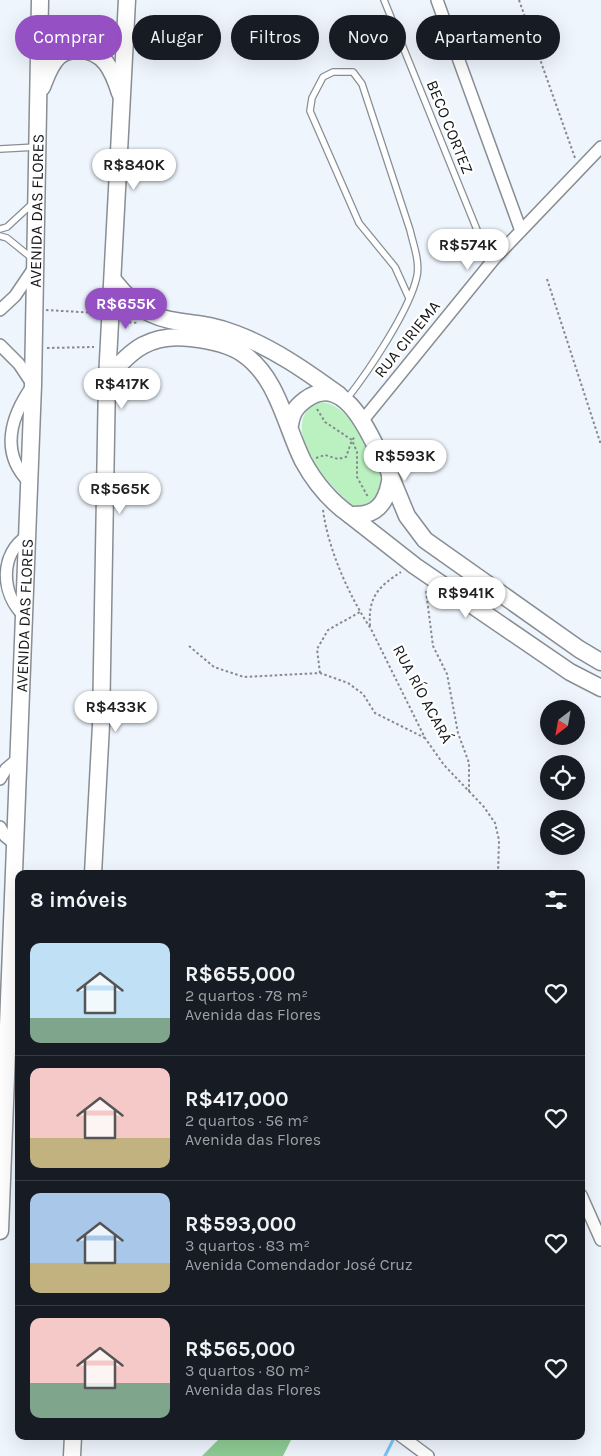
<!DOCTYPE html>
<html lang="pt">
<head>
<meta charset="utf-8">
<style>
  body { margin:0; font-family:Karla,sans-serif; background:#20242c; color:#f1f3f6; height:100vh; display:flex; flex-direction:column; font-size:19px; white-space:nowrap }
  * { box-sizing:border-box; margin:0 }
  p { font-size:16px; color:#9ea1a6 }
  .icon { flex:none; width:28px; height:28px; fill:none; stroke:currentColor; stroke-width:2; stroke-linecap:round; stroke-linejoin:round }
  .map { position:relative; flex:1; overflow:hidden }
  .sheet { position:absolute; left:15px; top:870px; width:570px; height:570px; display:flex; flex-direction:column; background:#171b24; border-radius:10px; box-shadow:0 5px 20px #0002 }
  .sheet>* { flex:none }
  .banner { position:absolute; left:15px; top:15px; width:571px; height:45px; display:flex; gap:10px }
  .needle { width:32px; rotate:211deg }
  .controls { position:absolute; left:540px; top:700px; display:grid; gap:10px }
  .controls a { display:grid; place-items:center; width:45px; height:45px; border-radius:50%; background:#171b24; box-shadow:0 5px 20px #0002; font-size:25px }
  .price { position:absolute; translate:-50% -42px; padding:0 11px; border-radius:18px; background:#fff; color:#222; font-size:16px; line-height:32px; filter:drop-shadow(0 1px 2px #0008) }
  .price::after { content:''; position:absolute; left:50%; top:30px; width:15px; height:11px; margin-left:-8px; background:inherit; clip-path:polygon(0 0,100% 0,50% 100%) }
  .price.selected { background:#9550c4; color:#fff }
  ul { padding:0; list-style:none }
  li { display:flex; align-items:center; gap:15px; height:125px; padding:0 15px }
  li+li { border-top:1px solid #363941 }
  li span { display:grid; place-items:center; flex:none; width:140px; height:100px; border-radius:10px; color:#555 }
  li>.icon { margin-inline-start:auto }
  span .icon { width:60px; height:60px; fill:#fffc; stroke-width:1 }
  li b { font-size:21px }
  h2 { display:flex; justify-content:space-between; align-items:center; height:60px; padding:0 15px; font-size:21px }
  .tag { padding:0 18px; border-radius:22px; background:#171b24; box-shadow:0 5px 20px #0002; font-size:18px; line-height:45px }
  .tag.selected { background:#9550c4; color:#fff }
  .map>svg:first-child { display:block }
  .green { fill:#bbf1c0 }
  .forest { fill:#8ecb94 }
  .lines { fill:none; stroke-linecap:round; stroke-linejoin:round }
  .stream { stroke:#7cc3f4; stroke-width:3 }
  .lane-casing { stroke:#888e94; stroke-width:8 }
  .street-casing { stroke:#888e94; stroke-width:14 }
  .secondary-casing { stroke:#888e94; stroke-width:19 }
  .path { stroke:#868a8f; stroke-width:2; stroke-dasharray:2.5 2.5; stroke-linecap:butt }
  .lane { stroke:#fff; stroke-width:5.5 }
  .street { stroke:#fff; stroke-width:11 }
  .secondary { stroke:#fff; stroke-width:16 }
  .labels { text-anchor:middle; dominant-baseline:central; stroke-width:4.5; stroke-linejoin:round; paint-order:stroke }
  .street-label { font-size:16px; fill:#131517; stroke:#fff }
</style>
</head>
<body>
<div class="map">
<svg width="601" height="1456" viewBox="0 0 601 1456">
  <rect width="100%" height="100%" fill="#eef5fc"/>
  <!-- green -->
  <path class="green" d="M319,402c26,-2 63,52 63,76 1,9 -3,18 -5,27l-22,2c-24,-17 -82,-84 -36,-105z"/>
  <!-- forest -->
  <path class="forest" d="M218,1436h75l-10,20h-81l16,-16z"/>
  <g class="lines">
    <!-- stream -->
    <path class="stream" d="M385,1456l10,-20"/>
    <!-- lane casing -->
    <g class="lane-casing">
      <path id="lane" d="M384,0l106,262
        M0,149l37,-2
        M0,229l7,-2 26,-24
        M0,236l7,2 26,21
        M346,400c22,-28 64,-90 71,-124 3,-15 -4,-32 -7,-46l-48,-146 -9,-12h-20l-10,5 -11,21 -2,13 49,112 36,44 14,31"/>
    </g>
    <!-- street casing -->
    <g class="street-casing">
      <path id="street" d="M437,0l84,231
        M0,310l15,-14 19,-28
        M0,345l19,19 14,21c-23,32 -33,68 -4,97
        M363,420l131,-161 107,-112
        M24,616c-24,-24 -24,-62 3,-80
        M0,779l6,-10 13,-11
        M0,827l5,9 11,9
        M581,1195l20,45
        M401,1436l27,20"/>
    </g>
    <!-- secondary casing -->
    <g class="secondary-casing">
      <g id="secondary">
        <path d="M42,87c4,-10 8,-23 17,-31 5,-4 11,-6 18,-6 27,-1 36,21 43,43"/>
        <path d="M113,280c45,57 68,32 123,54 37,14 70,37 103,61"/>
        <path d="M107,379c24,-30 44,-46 84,-41 17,2 36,5 51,15 36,24 43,72 61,108 12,22 27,40 47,54 20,1 32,-5 38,-25 1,-4 3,-11 2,-15 -1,-8 -8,-17 -12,-24 -12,-25 -37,-79 -73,-51 -9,7 -13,12 -15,25"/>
        <path d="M390,475l17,41 18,24 154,109 22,13"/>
        <path d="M350,515l65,51 155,106 31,16"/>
        <path d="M93,874l8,-149 6,-346 20,-379"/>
        <path id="s1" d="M0,1231l33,-846 7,-385"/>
        <path d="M72,1456l1,-20"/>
      </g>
    </g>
    <!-- path -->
    <path class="path" d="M519,0l56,158
      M547,279l54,166
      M46,310l51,3
      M124,322l15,1
      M47,348l47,-1
      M317,409l8,13 27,18 5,12v25l11,20
      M316,458l9,-3 13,4 8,-2 6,-17 4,-4
      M323,510c5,39 26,86 48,119l54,109 19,27 40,42 11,16 4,17 -1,34
      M426,591l7,55 14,28 11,59 11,30v29
      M370,626c-2,-29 8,-39 31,-54
      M189,646l25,21 30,10 76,-4 28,10 15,11 12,19 50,25
      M320,673l-3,-24 11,-19 32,-18"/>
    <!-- lane -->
    <use href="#lane" class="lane"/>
    <!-- street -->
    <use href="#street" class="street"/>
    <!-- secondary -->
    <use href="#secondary" class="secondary"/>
  </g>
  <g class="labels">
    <!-- street labels -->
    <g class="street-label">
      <text transform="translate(450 127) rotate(68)">BECO CORTEZ</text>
      <text stroke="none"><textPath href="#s1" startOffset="1021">AVENIDA DAS FLORES</textPath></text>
      <text transform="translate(407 339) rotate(-51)">RUA CIRIEMA</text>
      <text stroke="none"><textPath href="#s1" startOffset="616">AVENIDA DAS FLORES</textPath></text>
      <text transform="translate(423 694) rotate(62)">RUA RÍO ACARÁ</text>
    </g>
  </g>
</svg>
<div class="controls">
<a><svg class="needle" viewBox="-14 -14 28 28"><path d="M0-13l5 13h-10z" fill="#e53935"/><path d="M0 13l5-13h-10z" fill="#9ea1a6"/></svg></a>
<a><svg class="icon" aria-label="locate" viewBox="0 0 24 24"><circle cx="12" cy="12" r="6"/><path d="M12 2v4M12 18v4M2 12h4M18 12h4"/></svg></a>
<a><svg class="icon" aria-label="layers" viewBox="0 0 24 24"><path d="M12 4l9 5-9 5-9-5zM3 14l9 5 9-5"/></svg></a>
</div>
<b class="price" style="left:134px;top:191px">R$840K</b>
<b class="price" style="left:468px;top:271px">R$574K</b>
<b class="price selected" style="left:126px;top:330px">R$655K</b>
<b class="price" style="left:122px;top:410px">R$417K</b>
<b class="price" style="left:405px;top:482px">R$593K</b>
<b class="price" style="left:120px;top:515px">R$565K</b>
<b class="price" style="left:466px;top:619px">R$941K</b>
<b class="price" style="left:116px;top:733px">R$433K</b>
<div class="banner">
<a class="tag selected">Comprar</a>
<a class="tag">Alugar</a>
<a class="tag">Filtros</a>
<a class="tag">Novo</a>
<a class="tag">Apartamento</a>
</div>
<section class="sheet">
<h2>8 imóveis<svg class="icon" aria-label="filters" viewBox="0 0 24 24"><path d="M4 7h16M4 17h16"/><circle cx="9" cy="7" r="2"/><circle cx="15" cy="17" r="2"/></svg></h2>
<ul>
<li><span style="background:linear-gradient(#bfe0f5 75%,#7fa58c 0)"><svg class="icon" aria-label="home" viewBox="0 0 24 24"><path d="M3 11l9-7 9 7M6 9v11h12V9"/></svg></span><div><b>R$655,000</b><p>2 quartos · 78 m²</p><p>Avenida das Flores</p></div><svg class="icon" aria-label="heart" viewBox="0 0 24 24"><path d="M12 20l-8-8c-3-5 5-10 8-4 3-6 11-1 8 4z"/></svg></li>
<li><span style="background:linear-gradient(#f6c9c9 70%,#c2b280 0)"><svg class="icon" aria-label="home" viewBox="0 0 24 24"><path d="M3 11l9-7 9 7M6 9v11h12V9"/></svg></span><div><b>R$417,000</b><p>2 quartos · 56 m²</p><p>Avenida das Flores</p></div><svg class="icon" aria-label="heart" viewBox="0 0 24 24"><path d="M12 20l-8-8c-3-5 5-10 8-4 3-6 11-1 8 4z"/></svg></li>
<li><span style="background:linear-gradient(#a9c7e8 70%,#c2b280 0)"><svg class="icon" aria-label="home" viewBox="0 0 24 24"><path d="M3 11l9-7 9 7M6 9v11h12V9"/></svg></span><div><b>R$593,000</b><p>3 quartos · 83 m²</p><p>Avenida Comendador José Cruz</p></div><svg class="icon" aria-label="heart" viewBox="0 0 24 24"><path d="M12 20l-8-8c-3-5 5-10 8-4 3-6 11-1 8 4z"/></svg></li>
<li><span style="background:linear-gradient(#f6c9c9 65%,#7fa58c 0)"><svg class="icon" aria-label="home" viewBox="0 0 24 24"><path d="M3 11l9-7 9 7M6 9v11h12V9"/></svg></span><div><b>R$565,000</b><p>3 quartos · 80 m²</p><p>Avenida das Flores</p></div><svg class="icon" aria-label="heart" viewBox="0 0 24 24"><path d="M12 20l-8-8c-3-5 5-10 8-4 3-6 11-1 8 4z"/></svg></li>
</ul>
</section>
</div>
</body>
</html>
